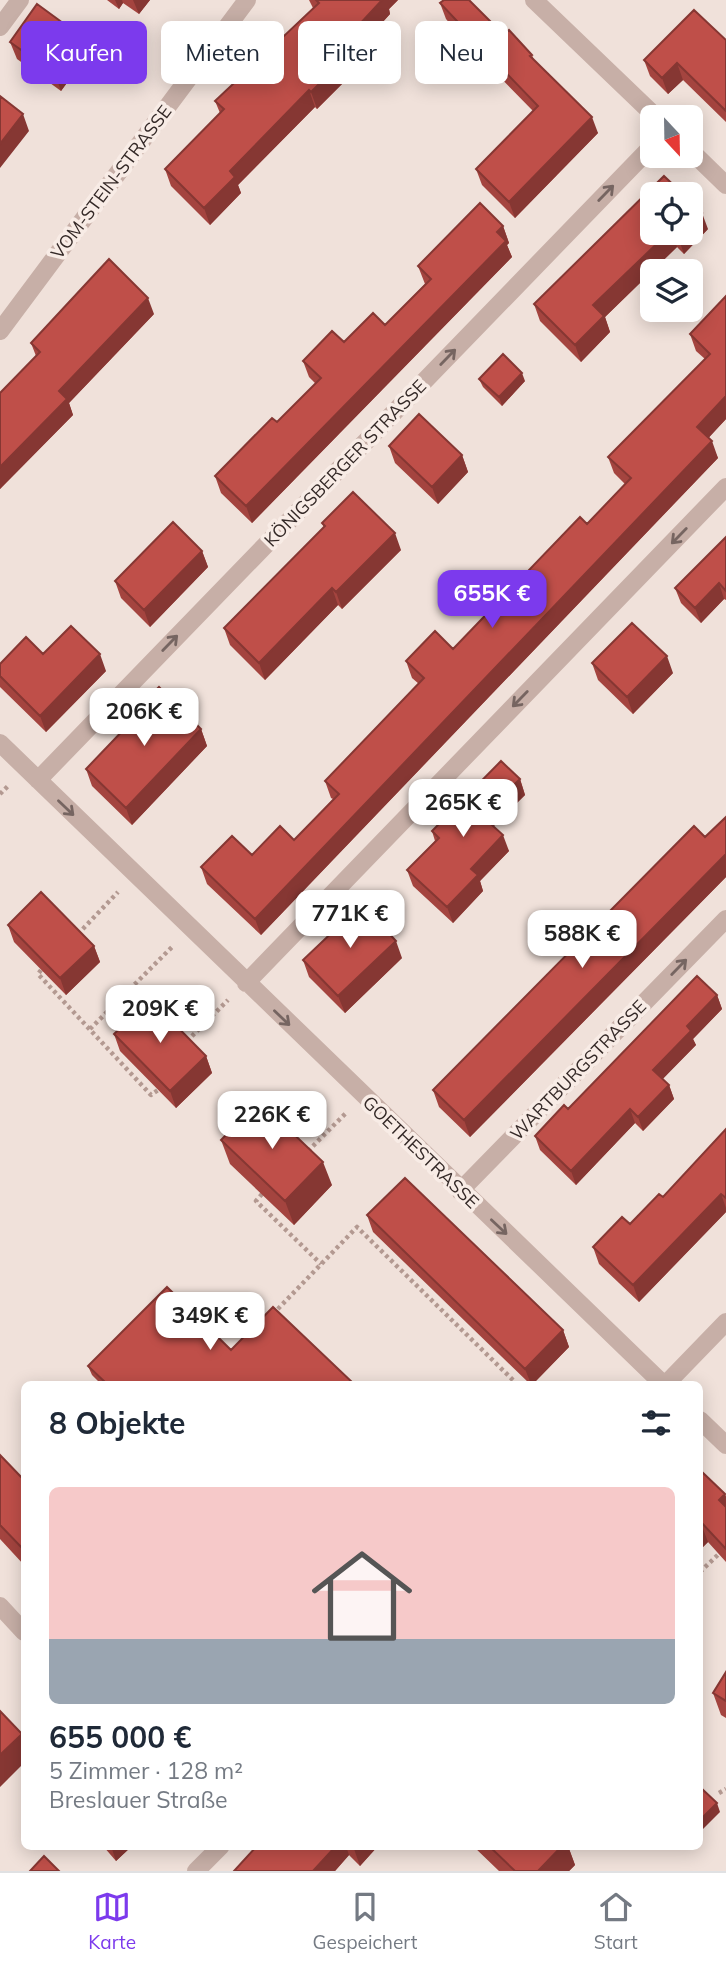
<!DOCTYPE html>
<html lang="de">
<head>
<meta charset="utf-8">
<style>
  body { margin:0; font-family:Mulish,sans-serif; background:#f6f6f7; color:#1f2937; height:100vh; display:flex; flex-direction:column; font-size:26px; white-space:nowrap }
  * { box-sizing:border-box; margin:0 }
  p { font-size:23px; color:#747a83 }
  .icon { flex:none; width:38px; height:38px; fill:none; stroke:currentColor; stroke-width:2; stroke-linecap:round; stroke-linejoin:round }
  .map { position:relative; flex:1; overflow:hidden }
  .details { position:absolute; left:21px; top:1381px; width:682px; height:469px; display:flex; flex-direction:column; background:#fff; border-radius:10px; box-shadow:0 4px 18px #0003 }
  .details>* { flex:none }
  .hud { position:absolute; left:21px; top:21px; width:684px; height:63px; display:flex; gap:14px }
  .needle { width:46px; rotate:158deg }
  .buttons { position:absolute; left:640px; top:105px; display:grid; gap:14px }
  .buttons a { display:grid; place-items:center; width:63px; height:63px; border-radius:10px; background:#fff; box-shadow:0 4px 18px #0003; font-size:35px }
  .price { position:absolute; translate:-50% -60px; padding:0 16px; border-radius:14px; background:#fff; color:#222; font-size:23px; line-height:46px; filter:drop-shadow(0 2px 4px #0008) }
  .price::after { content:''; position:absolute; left:50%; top:42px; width:21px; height:16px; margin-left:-10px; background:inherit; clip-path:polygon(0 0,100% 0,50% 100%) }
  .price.active { background:#7c3aed; color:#fff }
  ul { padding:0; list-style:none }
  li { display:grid; align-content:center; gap:14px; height:371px; padding:0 28px }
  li+li { border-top:2px solid #e0e1e3 }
  li span { display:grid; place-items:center; height:217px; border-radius:10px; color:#555 }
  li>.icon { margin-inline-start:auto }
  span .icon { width:126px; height:126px; fill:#fffc; stroke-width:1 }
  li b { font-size:30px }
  h2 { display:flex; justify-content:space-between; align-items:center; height:84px; padding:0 28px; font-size:30px }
  .tag { padding:0 24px; border-radius:10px; background:#fff; box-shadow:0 4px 18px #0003; font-size:24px; line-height:63px }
  .tag.active { background:#7c3aed; color:#fff }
  .tab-bar { display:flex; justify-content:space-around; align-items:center; height:98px; border-top:2px solid #e0e1e3; background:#fff; font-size:19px; color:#747a83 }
  .tab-bar a { display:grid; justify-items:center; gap:4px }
  .tab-bar .active { color:#7c3aed }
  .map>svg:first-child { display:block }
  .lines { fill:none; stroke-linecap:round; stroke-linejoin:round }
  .path { stroke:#b39991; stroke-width:4.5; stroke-dasharray:3.5 3.5; stroke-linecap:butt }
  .minor { stroke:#c7afa7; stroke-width:18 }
  .wall { fill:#a4443f }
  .shaded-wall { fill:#863733 }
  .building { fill:#bf4f49; stroke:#863733; stroke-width:2 }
  .oneway { stroke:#766561 }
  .labels { text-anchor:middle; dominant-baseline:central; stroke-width:7; stroke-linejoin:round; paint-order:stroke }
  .street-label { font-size:18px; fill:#342927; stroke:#f8ece6 }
</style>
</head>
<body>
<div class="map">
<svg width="726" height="1871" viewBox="0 0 726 1871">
  <rect width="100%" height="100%" fill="#f0e1da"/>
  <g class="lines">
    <!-- path -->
    <path class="path" d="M0,794l9,-9
      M78,934l40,-42
      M41,970l-3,4 113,121 7,-5
      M90,1029l84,-84
      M187,1041l41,-41
      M308,1151l38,-38
      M262,1194l-6,7 65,63
      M273,1314l84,-87 160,157
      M700,1572l26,-25
      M719,1793l7,-4"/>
    <!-- minor -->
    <path class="minor" d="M534,0l122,117
      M0,27l20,-27
      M691,151l35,34
      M0,331l247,-331
      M0,743l663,641
      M38,780l615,-635
      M246,983l480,-496
      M460,1191l266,-272
      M666,1384l60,-62
      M700,1420l26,25
      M0,1606l24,26
      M196,1871l25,-25"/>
  </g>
  <!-- wall -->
  <path class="wall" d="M107,0h43l-11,14 -16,-11 -4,6z
    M309,0h89l-9,9 1,5 -48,53 4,13 -29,29 -2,-2 -77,78 3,8 -31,32 -39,-39 -6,-17 55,-56 -5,-12 98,-93z
    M440,3l64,32 28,20 2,5 64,73 -83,85 -33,-33 -6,-16 57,-58 -42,-43 -12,12 -29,-30 -6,-16 8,-8 -6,-7z
    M82,37l6,17 -27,37 -44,-32 -7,-17z
    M726,40v82l-43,-42 -15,14 -18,-18 -6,-16z
    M503,226l6,17 -2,2 5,12 -260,266 -31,-30 -6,-17 62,-54 39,-38 -7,-7 -6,-16 82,-36 40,-41 -7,-18z
    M708,229l-24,25 -7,-7 -72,70 5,15 -29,30 -41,-41 -6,-17 119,-71h38z
    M726,296v123l-18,19 10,20 -457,477 -54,-51 -6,-17 51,-12 42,-15 39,-41 -2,-1 -6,-17 94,-97 -7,-6 -6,-17 47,-12 134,-125 38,-40 -11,-11 -6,-16 97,-98 -9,-8 -6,-17z
    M154,314l-85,89 4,12 -73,74v-96l36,-37 -5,-13z
    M479,379l46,2 -23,25 -19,-19z
    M389,446l73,9 6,17 -30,32 -43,-41z
    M322,523l79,27 -59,59 -4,-4 -73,75 -35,-35 -6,-17 100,-100z
    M726,537v63l-2,-1 -23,24 -20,-20 -6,-15z
    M202,551l6,16 -58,60 -29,-29 -6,-17z
    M43,654l63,17 -60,61 -46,-45v-23z
    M592,663l81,10 -40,41 -35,-34z
    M126,720l75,9 6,17 -75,79 -40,-39 -6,-17 42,-44z
    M520,779l5,16 -32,31 16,25 -29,30 3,10 -30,32 -40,-37 -6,-16 28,-29 -3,-10z
    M726,817v60l-256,260 -31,-30 -6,-17z
    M8,925l86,21 6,16 -34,33 -52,-53z
    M402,958l-57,55 -36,-36 -6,-17z
    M717,995l5,14 -29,30 3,6 -34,34 7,6 5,14 -31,32 -8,-8 -59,62 -36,-35 -5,-14z
    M114,1034l92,22 6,17 -36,35 -56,-57z
    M726,1129v83l-87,90 -40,-38 -6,-17 37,-23 33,-27z
    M221,1140l111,45 -38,40 -64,-61z
    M367,1215l196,115 6,17 -36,37h-3l-157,-152z
    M231,1350l123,34h-253l-9,-9 -4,-9z
    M0,1455l24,25v85l-24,-26z
    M700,1470l25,24 1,3v65l-18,-20 -8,8z
    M726,1672v46l-5,-3 -8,-22z
    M103,1846h29l-16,15z
    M257,1846h121l-18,20 -11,-11 -14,16h-101z
    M473,1846h95l7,19 -6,6h-70z"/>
  <!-- shaded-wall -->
  <path class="shaded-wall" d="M115,0h7l1,3 -4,6z
    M133,0h17l-11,14z
    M382,0h16l-9,9 1,5 -48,53 4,13 -29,29 -6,-17 21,-38z
    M82,37l6,17 -27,37 -6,-17z
    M486,52l5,16 -12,12 -6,-16z
    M677,63l6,17 -15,14 -6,-16z
    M309,90l6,17 -77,78 3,8 -31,32 -6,-17 26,-37z
    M23,114l6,17 -29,37v-24z
    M592,117l6,16 -83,85 -6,-16z
    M702,213l6,16 -24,25 -6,-17 4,-4h9v-10z
    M503,226l6,17 -2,2 5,12 -260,266 -6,-17z
    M668,233h4l5,14 -72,70 5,15 -29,30 -6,-17 18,-40z
    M148,298l6,16 -85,89 4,12 -73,74v-22l59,-76z
    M522,373l3,8 -23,25 -3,-9z
    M726,396v23l-23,25 -6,-17z
    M712,441l6,17 -457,477 -6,-16z
    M462,455l6,17 -30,32 -6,-17z
    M395,533l6,17 -59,59 -6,-17z
    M202,551l6,16 -58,60 -6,-17z
    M719,583l5,16 -23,24 -6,-15z
    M332,588l6,17 -73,75 -6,-17z
    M100,654l6,17 -60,61 -6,-16z
    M667,656l6,17 -40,41 -6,-17z
    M201,729l6,17 -75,79 -6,-17z
    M520,779l5,16 -37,37 -6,-16z
    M503,835l6,16 -29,30 3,10 -30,32 -6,-16 24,-38z
    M726,854v23l-256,260 -6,-17z
    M396,941l6,17 -57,55 -7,-17z
    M94,946l6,16 -34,33 -6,-17z
    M717,995l5,14 -29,30 3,6 -38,39 -5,-14 34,-44z
    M206,1056l6,17 -36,35 -6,-17z
    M669,1085l5,14 -31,32 -5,-14z
    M630,1109l5,14 -59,62 -5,-14z
    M323,1162l9,23 -38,40 -9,-24z
    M721,1194l5,14v4l-87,90 -6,-17z
    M563,1330l6,17 -36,37h-2l-6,-15z
    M725,1494l1,3v22l-7,-19z
    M700,1521l8,21 -8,8z
    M22,1734l2,7v22l-24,24v-32z
    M717,1803l3,9 -19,19 -1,-11z
    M111,1846h21l-16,15z
    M336,1846h10l3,9 -14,16h-22z
    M356,1846h22l-18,20 -6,-17z
    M562,1846h6l7,19 -6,6h-31z"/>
  <!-- building -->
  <path class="building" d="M316,0h66l-50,54 8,9 -29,29 -2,-2 -79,81 5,6 -31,31 -39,-39 59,-60 -9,-8 104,-98z
    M444,0h25l35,35 5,-5 23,25 -2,1 62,61 -83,85 -33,-33 62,-63 -52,-54 -13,12 -29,-30 13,-13 -17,-18z
    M37,4l45,33 -27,37 -45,-32z
    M694,10l32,30v71l-49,-48 -15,15 -18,-18z
    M0,96l23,18 -23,30z
    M664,176l19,18h-30v39h15l-75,72 11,11 -29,29 -41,-41z
    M691,202l11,11 -11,10z
    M480,203l23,23 -6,6 9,9 -260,265 -31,-30 57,-58 5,4 44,-44 -18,-17 29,-30 12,11 29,-29 12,12 46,-46 -13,-13z
    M674,233h8l-4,4z
    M109,259l39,39 -89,93 8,8 -67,68v-74l40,-41 -9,-9z
    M726,296v100l-29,31 15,14 -457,478 -54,-52 31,-31 20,19 28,-29 14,14 45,-46 -14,-13 99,-103 -18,-17 29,-30 18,18 127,-132 7,7 44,-46 -23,-21 102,-103 -20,-20z
    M503,354l19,19 -23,24 -20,-18z
    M419,414l43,41 -30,32 -43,-41z
    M353,492l42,41 -59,59 -4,-4 -73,75 -35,-35 101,-102 -3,-3z
    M173,522l29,29 -58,59 -29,-29z
    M726,537v54l-7,-8 -24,25 -20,-20z
    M632,623l35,33 -40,41 -35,-34z
    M71,626l29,28 -60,62 -40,-40v-12l26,-27 17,17z
    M159,687l42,42 -75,79 -40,-39 44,-46 -4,-3z
    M501,761l19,18 -38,37 21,19 -32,34 7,6 -31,32 -40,-37 32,-32 -7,-7z
    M726,817v37l-262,266 -31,-30 261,-264 11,11z
    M41,892l53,54 -34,32 -52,-53z
    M362,904l34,37 -58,55 -35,-36z
    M697,976l20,19 -30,31 4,5 -38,39 16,15 -31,32 -8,-8 -59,62 -36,-35 29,-31 4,4z
    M150,999l56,57 -36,35 -56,-57z
    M259,1101l64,61 -38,39 -64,-61z
    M726,1129v69l-5,-4 -88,91 -40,-38 29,-30 8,7 29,-30 4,3z
    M405,1178l158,152 -38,39 -158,-154z
    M167,1287l64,63 42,-43 81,77h-247l-19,-18z
    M0,1455l24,25v70l-24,-25z
    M700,1470l25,24 -6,6 7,7v42l-26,-28z
    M726,1672v29l-13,-8z
    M0,1711l22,23 -22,21z
    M700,1787l17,16 -17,17z
    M257,1846h79l-23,25h-79z
    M489,1846h73l-24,25h-23z
    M44,1856l15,15h-29z"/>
  <!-- one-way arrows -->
  <defs><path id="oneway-shaft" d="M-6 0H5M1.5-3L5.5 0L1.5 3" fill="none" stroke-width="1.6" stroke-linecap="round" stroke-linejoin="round" transform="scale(1.75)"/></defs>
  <g class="oneway">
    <use href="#oneway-shaft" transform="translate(606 193) rotate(-46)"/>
    <use href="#oneway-shaft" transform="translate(448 357) rotate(-46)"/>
    <use href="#oneway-shaft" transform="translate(679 536) rotate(134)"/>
    <use href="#oneway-shaft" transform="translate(170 643) rotate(-46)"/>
    <use href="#oneway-shaft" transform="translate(520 699) rotate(134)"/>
    <use href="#oneway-shaft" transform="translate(66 808) rotate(44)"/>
    <use href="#oneway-shaft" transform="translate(679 967) rotate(-46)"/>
    <use href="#oneway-shaft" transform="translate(282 1018) rotate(44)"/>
    <use href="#oneway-shaft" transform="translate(499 1227) rotate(43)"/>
  </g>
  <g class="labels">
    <!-- street labels -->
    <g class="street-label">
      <text transform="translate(111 182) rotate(-53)">VOM-STEIN-STRASSE</text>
      <text transform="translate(345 463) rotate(-46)">KÖNIGSBERGER STRASSE</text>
      <text transform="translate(578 1070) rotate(-46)">WARTBURGSTRASSE</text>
      <text transform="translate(421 1152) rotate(44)">GOETHESTRASSE</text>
    </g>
  </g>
</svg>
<div class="buttons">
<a><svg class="needle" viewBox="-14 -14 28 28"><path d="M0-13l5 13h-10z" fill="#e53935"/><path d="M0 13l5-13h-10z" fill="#747a83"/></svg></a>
<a><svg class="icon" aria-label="locate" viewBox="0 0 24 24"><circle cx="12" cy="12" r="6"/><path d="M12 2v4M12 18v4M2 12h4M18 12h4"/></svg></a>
<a><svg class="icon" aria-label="layers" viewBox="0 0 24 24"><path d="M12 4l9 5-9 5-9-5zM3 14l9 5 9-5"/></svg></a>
</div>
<b class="price active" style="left:492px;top:630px">655K €</b>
<b class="price" style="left:144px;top:748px">206K €</b>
<b class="price" style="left:463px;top:839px">265K €</b>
<b class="price" style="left:350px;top:950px">771K €</b>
<b class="price" style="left:582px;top:970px">588K €</b>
<b class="price" style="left:160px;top:1045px">209K €</b>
<b class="price" style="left:272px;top:1151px">226K €</b>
<b class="price" style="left:210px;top:1352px">349K €</b>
<div class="hud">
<a class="tag active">Kaufen</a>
<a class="tag">Mieten</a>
<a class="tag">Filter</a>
<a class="tag">Neu</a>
</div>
<section class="details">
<h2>8 Objekte<svg class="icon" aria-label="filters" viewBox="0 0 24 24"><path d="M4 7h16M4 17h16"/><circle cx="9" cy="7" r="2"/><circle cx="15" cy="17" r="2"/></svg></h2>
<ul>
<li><span style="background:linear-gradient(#f6c9c9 70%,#9aa5b1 0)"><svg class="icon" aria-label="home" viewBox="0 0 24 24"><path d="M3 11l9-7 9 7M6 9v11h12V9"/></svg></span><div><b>655 000 €</b><p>5 Zimmer · 128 m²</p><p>Breslauer Straße</p></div></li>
</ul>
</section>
</div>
<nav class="tab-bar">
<a class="active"><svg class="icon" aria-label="map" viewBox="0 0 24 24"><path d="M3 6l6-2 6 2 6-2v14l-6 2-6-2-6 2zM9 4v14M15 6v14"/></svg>Karte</a>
<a><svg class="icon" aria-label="saved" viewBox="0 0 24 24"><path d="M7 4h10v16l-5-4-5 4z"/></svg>Gespeichert</a>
<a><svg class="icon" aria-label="home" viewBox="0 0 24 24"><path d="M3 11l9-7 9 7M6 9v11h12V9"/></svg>Start</a>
</nav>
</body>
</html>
